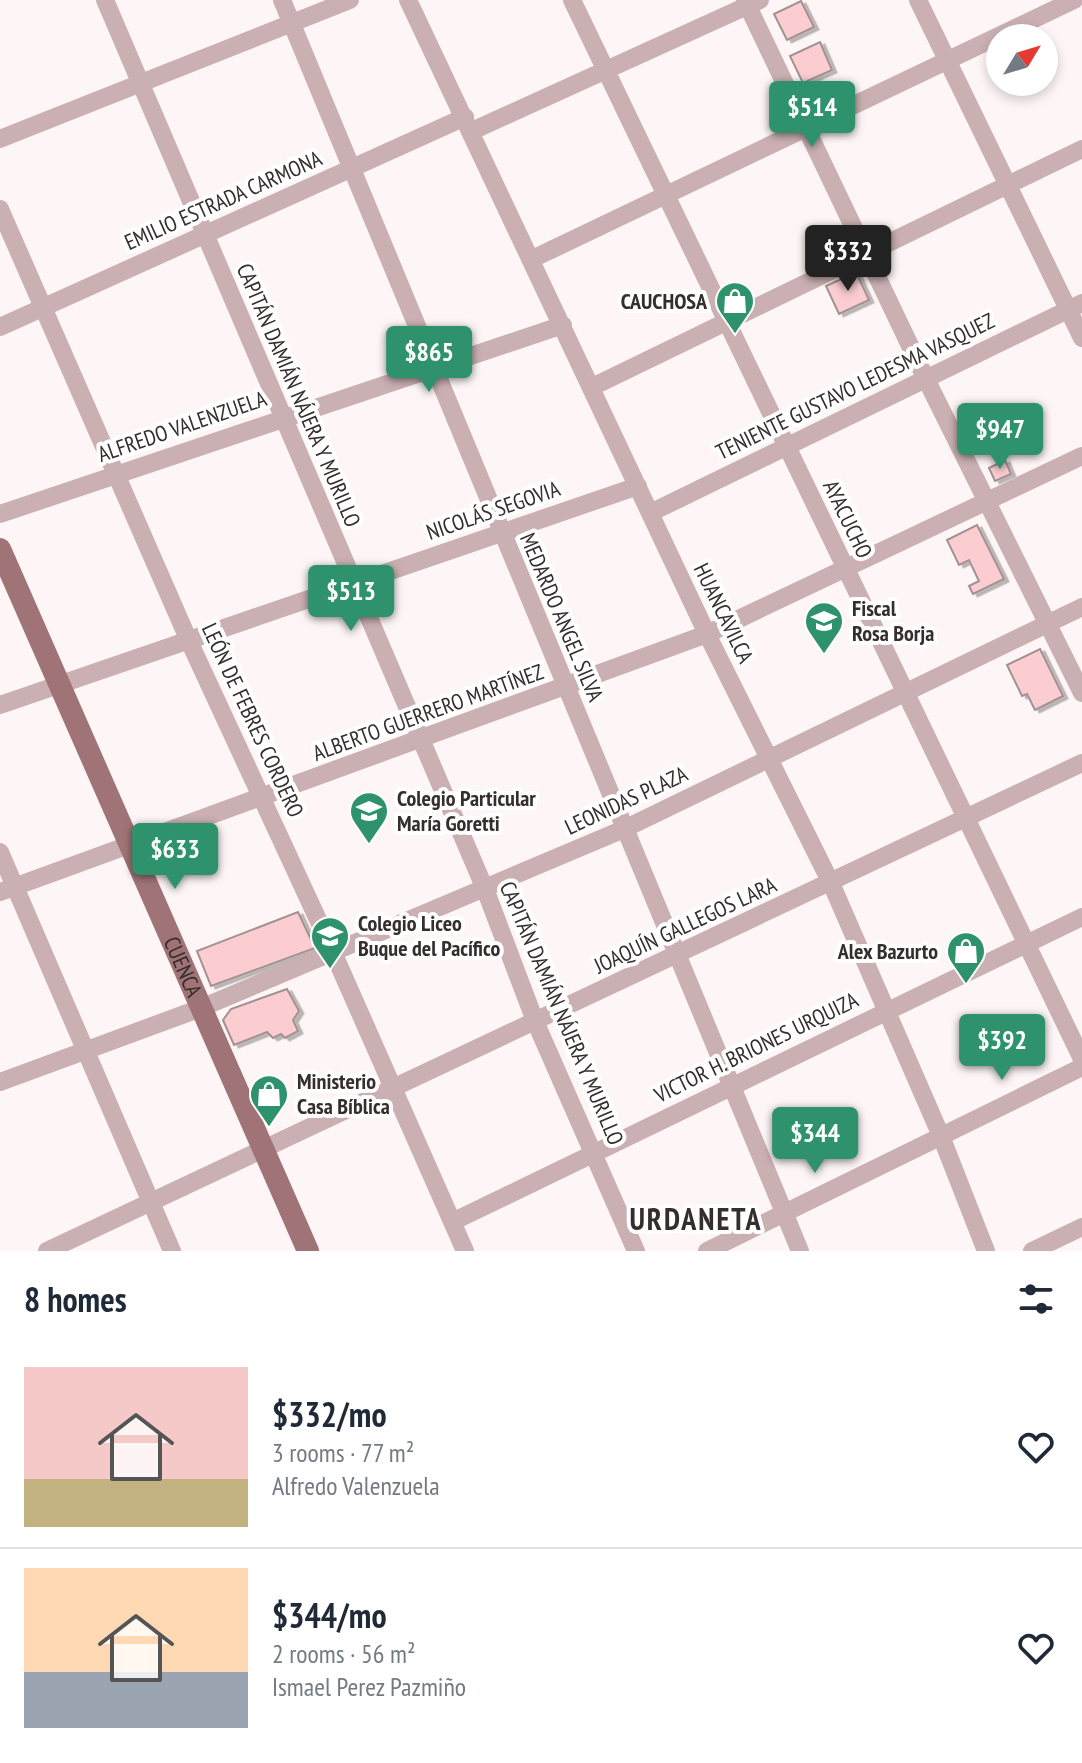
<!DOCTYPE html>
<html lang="en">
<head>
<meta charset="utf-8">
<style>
  body { margin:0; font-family:"PT Sans Narrow",sans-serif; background:#f6f6f7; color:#1f2937; height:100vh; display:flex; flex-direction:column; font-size:30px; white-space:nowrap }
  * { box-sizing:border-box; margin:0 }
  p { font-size:26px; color:#747a83 }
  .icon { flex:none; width:44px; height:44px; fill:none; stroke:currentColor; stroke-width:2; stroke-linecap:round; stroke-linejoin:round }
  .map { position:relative; height:1251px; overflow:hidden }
  .side { display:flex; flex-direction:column; background:#fff; flex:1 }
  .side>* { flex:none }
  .needle { width:52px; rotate:52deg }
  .tools { position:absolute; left:986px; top:24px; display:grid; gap:16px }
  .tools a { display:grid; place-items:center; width:72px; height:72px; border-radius:50%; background:#fff; box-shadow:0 4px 12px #0003; font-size:40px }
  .price { position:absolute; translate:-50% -68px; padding:0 18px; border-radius:8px; background:#2e926d; color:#fff; font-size:26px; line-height:52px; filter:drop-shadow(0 2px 4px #0008) }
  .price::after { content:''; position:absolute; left:50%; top:48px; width:24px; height:18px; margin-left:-12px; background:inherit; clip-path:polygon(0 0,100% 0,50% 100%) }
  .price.selected { background:#222; color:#fff }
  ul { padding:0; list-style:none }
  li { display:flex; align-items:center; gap:24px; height:200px; padding:0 24px }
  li+li { border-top:2px solid #e0e1e3 }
  li span { display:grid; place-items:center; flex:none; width:224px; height:160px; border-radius:0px; color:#555 }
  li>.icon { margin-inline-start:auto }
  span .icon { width:96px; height:96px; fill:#fffc; stroke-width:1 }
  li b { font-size:34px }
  h2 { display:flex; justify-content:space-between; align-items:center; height:96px; padding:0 24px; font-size:34px }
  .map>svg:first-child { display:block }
  .building { fill:#fbcdd0; stroke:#a39192; stroke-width:2; filter:url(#shadow) }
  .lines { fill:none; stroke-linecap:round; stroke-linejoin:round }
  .minor { stroke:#cab0b2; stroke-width:18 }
  .major { stroke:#a07477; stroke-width:22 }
  .labels { text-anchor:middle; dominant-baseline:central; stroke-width:8; stroke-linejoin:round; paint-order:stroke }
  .street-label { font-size:22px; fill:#352d2e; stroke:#fff }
  .poi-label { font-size:22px; font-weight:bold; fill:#352d2e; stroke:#fff; text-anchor:start }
  .district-label { font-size:30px; font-weight:bold; letter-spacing:2px; fill:#352d2e; stroke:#fff }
</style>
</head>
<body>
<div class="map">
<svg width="1082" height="1251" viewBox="0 0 1082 1251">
  <defs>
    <filter id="shadow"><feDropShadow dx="4.5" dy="2.5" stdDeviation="0" flood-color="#0004"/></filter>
  </defs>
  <rect width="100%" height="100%" fill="#fef6f6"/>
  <!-- building -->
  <path class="building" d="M801,1l13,26 -27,13 -13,-26z
    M820,42l12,28 -29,13 -13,-27z
    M836,229l9,18 -23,11 -9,-19z
    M856,272l13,28 -30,14 -13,-28z
    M1005,460l6,14 -16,7 -6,-13z
    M977,525l27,54 -31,15 -4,-8 10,-5 -10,-21 -10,5 -12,-25z
    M1040,649l23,47 -28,14 -8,-16 -5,2 -15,-31z
    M298,912l17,36 -104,38 -14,-35z
    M287,989l12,22 -6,9 5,11 -13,7 -4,-4 -8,4 -6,-6 -33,13 -11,-25 8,-11z"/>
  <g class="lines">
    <!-- minor -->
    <path class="minor" d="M105,0l380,889 50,132 101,230
      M282,0l518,1251
      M408,0l299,634 124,249 110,253 45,115
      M572,0l510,1059
      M745,0l180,377 157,316
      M918,0l164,338
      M472,131l288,-131
      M0,139l350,-139
      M0,209l189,432 144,311 132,299
      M532,259l542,-259
      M0,327l465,-210
      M592,387l490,-238
      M650,513l432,-210
      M0,514l563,-189
      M0,705l638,-219
      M0,852l172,399
      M0,892l707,-258 375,-178
      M0,1082l201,-74 423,-179 458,-222
      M452,1222l630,-305
      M47,1251l1035,-488
      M707,1251l375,-184
      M1032,1251l50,-24"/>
    <!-- major -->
    <path class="major" id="s1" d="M0,549l308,702"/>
  </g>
  <!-- icons -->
  <defs>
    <g id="shop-pin" transform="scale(2)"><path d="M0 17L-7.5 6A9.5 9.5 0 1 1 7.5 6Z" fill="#2e926d" stroke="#fff"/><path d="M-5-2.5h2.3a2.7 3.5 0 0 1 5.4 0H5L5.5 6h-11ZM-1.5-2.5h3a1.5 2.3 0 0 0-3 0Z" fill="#fff"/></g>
    <g id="school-pin" transform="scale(2)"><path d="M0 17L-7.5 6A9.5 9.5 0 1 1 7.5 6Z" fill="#2e926d" stroke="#fff"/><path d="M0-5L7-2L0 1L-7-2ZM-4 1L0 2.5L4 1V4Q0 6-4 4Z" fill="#fff"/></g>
  </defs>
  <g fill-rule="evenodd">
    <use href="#shop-pin" x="735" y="301"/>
    <use href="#school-pin" x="824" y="621"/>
    <use href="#school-pin" x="369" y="811"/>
    <use href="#school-pin" x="330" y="936"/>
    <use href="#shop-pin" x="966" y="951"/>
    <use href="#shop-pin" x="269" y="1094"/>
  </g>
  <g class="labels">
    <!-- street labels -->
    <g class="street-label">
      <text transform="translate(223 200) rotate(-24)">EMILIO ESTRADA CARMONA</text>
      <text transform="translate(855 386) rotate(-26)">TENIENTE GUSTAVO LEDESMA VASQUEZ</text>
      <text transform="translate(299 395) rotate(67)">CAPITÁN DAMIÁN NÁJERA Y MURILLO</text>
      <text transform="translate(182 426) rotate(-19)">ALFREDO VALENZUELA</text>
      <text transform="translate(493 510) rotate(-19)">NICOLÁS SEGOVIA</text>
      <text transform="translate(848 519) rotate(64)">AYACUCHO</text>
      <text transform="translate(724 613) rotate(64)">HUANCAVILCA</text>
      <text transform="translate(562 617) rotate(67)">MEDARDO ANGEL SILVA</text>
      <text transform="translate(428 712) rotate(-20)">ALBERTO GUERRERO MARTÍNEZ</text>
      <text transform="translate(253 720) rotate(65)">LEÓN DE FEBRES CORDERO</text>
      <text transform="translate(626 800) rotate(-25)">LEONIDAS PLAZA</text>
      <text transform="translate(685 925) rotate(-25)">JOAQUÍN GALLEGOS LARA</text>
      <text stroke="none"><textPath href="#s1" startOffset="456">CUENCA</textPath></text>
      <text transform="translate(562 1013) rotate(67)">CAPITÁN DAMIÁN NÁJERA Y MURILLO</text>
      <text transform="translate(756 1047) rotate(-26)">VICTOR H. BRIONES URQUIZA</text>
    </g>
    <!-- poi labels -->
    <g class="poi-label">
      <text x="707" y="301" text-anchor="end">CAUCHOSA</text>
      <text x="852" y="608">Fiscal<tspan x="852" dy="25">Rosa Borja</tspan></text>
      <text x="397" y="798">Colegio Particular<tspan x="397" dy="25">María Goretti</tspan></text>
      <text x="358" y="923">Colegio Liceo<tspan x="358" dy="25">Buque del Pacífico</tspan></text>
      <text x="938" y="951" text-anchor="end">Alex Bazurto</text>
      <text x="297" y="1081">Ministerio<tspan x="297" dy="25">Casa Bíblica</tspan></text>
    </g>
    <!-- district labels -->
    <g class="district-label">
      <text x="696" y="1218">URDANETA</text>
    </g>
  </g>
</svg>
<div class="tools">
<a><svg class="needle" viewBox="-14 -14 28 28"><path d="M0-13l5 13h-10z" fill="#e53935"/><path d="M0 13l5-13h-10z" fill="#747a83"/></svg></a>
</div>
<b class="price" style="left:812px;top:149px">$514</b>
<b class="price selected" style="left:848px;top:293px">$332</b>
<b class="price" style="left:429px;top:394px">$865</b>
<b class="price" style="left:1000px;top:471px">$947</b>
<b class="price" style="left:351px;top:633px">$513</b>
<b class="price" style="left:175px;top:891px">$633</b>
<b class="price" style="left:1002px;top:1082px">$392</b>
<b class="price" style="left:815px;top:1175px">$344</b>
</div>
<section class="side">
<h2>8 homes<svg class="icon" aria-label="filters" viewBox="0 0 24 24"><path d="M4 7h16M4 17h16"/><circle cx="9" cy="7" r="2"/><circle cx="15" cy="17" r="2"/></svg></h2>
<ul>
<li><span style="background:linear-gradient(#f6c9c9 70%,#c2b280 0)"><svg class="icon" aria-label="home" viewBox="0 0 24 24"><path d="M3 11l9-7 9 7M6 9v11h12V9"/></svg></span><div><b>$332/mo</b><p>3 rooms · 77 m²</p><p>Alfredo Valenzuela</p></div><svg class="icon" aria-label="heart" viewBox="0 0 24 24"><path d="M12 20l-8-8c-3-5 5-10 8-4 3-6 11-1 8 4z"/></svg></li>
<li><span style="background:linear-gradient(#ffd9b3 65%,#9aa5b1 0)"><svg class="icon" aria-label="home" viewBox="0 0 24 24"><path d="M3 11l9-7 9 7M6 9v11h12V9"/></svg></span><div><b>$344/mo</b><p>2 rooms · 56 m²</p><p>Ismael Perez Pazmiño</p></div><svg class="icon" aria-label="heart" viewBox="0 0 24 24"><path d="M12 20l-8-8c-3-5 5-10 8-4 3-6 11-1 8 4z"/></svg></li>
</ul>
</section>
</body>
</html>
